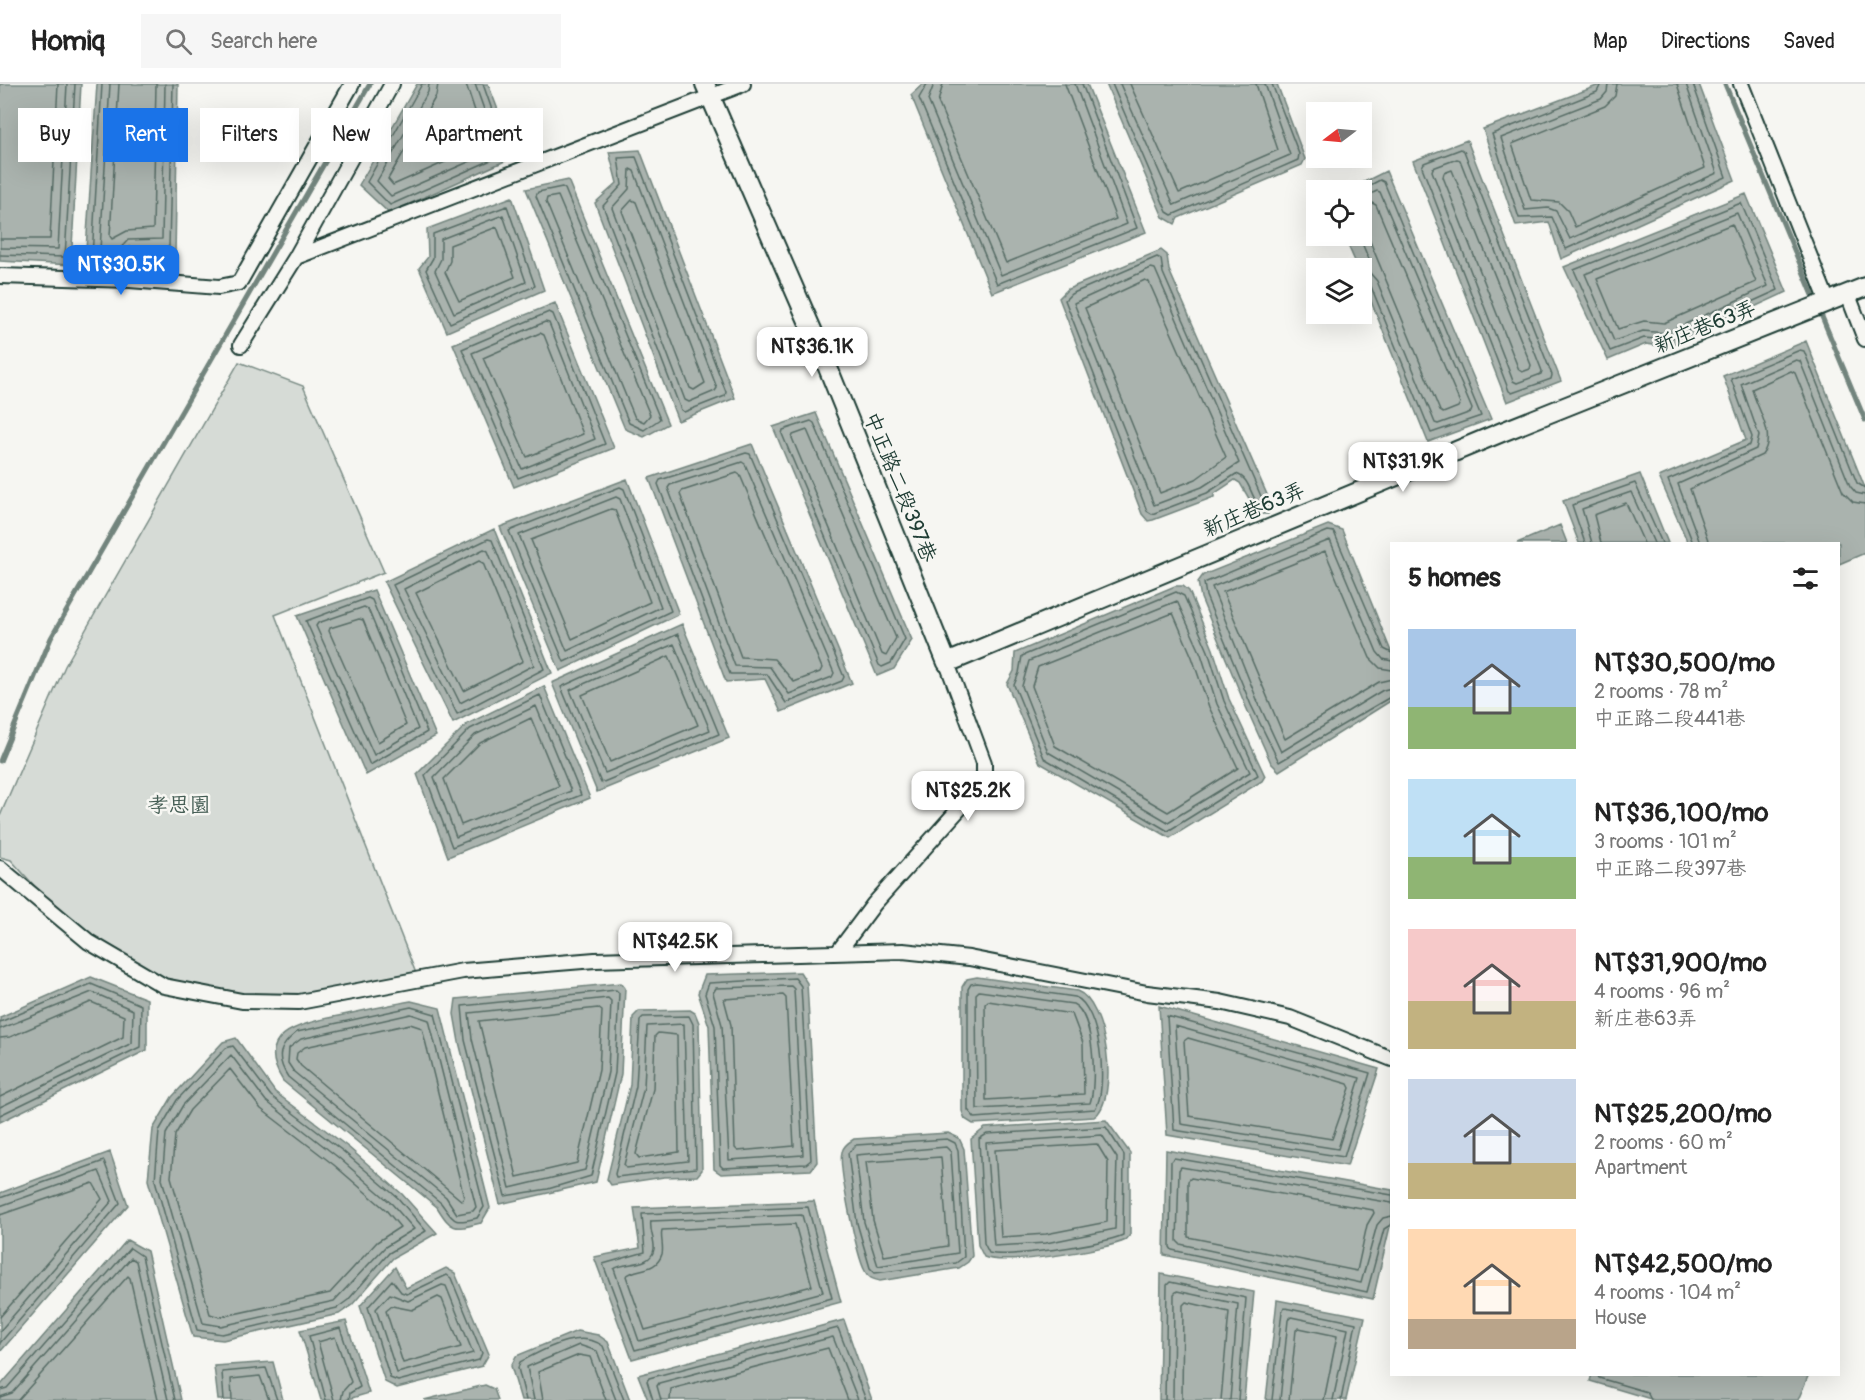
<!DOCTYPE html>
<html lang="en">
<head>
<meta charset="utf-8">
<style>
  body { margin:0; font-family:Pangolin,"LXGW WenKai TC",sans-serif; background:#f6f6f6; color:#222; height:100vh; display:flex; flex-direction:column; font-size:22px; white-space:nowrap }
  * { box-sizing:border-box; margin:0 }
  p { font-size:20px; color:#767676 }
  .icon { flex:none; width:33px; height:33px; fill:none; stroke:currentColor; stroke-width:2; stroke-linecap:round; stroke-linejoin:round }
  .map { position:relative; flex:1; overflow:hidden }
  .drawer { position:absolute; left:1390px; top:458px; width:450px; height:834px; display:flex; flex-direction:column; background:#fff; border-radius:0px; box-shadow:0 6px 24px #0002 }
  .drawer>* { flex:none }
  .top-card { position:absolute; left:18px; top:24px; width:570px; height:54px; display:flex; gap:12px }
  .needle { width:39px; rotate:254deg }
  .fabs { position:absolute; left:1306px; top:18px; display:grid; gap:12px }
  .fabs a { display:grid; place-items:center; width:66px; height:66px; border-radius:0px; background:#fff; box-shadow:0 6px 24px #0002; font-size:30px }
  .price { position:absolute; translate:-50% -51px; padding:0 14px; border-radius:12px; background:#fff; color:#222; font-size:20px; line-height:39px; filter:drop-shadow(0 2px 3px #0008) }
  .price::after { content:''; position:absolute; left:50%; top:36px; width:18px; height:14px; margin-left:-9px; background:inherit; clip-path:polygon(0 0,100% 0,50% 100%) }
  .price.active { background:#1a73e8; color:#fff }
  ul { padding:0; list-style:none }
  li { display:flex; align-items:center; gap:18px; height:150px; padding:0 18px }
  li span { display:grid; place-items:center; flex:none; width:168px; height:120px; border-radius:0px; color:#555 }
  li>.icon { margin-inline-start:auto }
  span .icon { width:72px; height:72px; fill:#fffc; stroke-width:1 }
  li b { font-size:26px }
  h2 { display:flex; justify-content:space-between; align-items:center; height:72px; padding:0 18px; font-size:26px }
  .tag { padding:0 21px; border-radius:0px; background:#fff; box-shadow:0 6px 24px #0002; font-size:21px; line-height:54px }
  .tag.active { background:#1a73e8; color:#fff }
  header { display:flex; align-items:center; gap:36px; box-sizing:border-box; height:84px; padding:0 30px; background:#fff; border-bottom:2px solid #e0e0e0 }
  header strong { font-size:28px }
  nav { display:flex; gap:33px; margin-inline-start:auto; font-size:21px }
  .search { width:420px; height:54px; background:#f6f6f6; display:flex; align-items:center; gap:15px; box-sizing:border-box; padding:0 21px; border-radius:0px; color:#767676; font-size:22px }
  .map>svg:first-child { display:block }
  .green { fill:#d6dbd6; stroke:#7a8c85; stroke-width:1.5 }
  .water { fill:#aab3ae; stroke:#72847d; stroke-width:1.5 }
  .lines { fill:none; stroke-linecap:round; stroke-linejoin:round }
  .shore { stroke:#576c65; stroke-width:1.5 }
  .stream { stroke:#72847d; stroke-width:5 }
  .street-casing { stroke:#1f3d34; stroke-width:18 }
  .secondary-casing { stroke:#1f3d34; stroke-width:22 }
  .street { stroke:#f6f6f2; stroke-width:14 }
  .secondary { stroke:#f6f6f2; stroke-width:18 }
  .labels { text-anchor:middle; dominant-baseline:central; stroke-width:5; stroke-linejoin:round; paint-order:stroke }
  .street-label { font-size:21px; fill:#1f3d34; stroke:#f6f6f2 }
  .park-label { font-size:21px; fill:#445d54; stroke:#f6f6f2 }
</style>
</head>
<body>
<header>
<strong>Homiq</strong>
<div class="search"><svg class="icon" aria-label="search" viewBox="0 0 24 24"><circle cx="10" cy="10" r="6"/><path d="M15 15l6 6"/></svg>Search here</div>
<nav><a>Map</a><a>Directions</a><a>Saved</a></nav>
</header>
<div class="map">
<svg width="1865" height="1316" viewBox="0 0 1865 1316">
  <rect width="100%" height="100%" fill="#f6f6f2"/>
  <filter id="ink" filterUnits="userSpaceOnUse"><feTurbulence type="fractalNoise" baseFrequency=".0167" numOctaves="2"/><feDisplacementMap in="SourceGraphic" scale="12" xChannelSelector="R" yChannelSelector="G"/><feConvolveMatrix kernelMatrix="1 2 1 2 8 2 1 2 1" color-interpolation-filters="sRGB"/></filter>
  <g filter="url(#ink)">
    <!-- green -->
    <path class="green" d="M239,278l64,24 81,186 -109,43 142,361 -115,22 -60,-3 -74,-14 -76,-42 -43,-37 -38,-42 -11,-3v-41l65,-150z"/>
    <!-- water -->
    <path class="water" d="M0,0h81l-10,181 -71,-4z
      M97,0h81l-3,172 -43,-3 -2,16 -45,-4z
      M417,0h71l28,72 -127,57 -30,-28z
      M923,0h164l59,148 -154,61 -81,-198z
      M1106,0h171l28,75 -3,6 -124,53 -3,6 -12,-7z
      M1602,0h97l36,96 -174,79 -12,-37 -33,4 -33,-97z
      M1467,56l94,241 -54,21 -94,-241z
      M640,66l95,248 -57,23 -83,-218 22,-20 -8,-31z
      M1386,87l105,248 -63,23 -66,-163v-11h-4l-14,-32h18v-46h-14z
      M568,96l100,244 -24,13 -19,-8 -99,-240z
      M1746,110l41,98 -120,55 -21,-3 -38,16 -44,-93z
      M512,113l32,93 -97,42 -28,-64 9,-11 -1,-28z
      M1161,166l6,5 2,15 103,236 -4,8h-10l-18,-31 -5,-3 -21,14v3l-61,23 -5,1 -6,-7 -83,-216 9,-9z
      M555,219l59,145 -100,39 -61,-143z
      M1806,257l59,147v65l-26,11v-21h-151l-29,-66 87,-37 -23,-64z
      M816,329l96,227 -18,29 -17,7 -104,-249z
      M752,360l100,239 -71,29 -16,-33 -39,3 -77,-204z
      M1640,390l28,69h-89l-16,-42z
      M627,395l52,135 -119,57 -60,-144z
      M1328,441l14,5 50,124v46l-113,71 -8,-8 -25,-56 -45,-109 -3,-16 5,-7z
      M1560,441l7,18h-50z
      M494,445l58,144 -99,50 -69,-141z
      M1175,502h8l6,5 24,58 16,50 36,77 -3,5 -92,57 -130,-75 -33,-79 7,-13 1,-18z
      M374,506l62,146 -70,39 -69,-159z
      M682,540l47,114 -132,54 -45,-109z
      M544,602l46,112 -142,59 -31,-83 50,-50z
      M800,888l7,11 10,179 -6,8 -90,4 -7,-5 -5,-143 -11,-33 7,-18z
      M91,893l56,22v51l-147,72v-105z
      M977,893l100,14c30,11 43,108 17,126l-121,7 -8,-5 -3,-8v-124l5,-8z
      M621,899l4,5 -4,86 -25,108 -96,22 -41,-162 -5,-28 2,-15z
      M411,917l29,7 50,200 -9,15c-27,7 -29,8 -44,-16l-154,-126c-32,-51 24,-58 60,-66 23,-5 46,-10 68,-14z
      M1159,922l220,63 -32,97 -180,-31z
      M690,926l5,3 4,10 3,147 -5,6 -33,1 -53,8 -4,-6 23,-94 3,-68 6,-6z
      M236,954l39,54 73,55 54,47 35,39 -44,25 -41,47 -13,9 -116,26 -30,-3 -45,-157 5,-51 19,-32 51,-55z
      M1106,1036l24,33v82l-4,5c-20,10 -122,26 -142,17l-6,-12 -7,-106 14,-11z
      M948,1049l11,5 5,11 8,107 -4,6 -9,6 -79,13c-7,-2 -12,-3 -15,-10 -8,-14 -27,-105 -23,-119 1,-6 7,-10 12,-13z
      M1166,1066l226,40v28l-19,81 -209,-44z
      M110,1068l18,53 -128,147v-159z
      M814,1117l27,101 -209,57 -38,-102 46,-9 -6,-40z
      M127,1156l20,11 34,149h-181v-14z
      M395,1183l11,21 40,-20 9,5 34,81 -7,12 -85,22 -12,-6 -25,-76z
      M1161,1190l93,18 -10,108h-85z
      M1277,1216l88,17 -19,83h-80z
      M844,1236l28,80h-224l-10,-25z
      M346,1237l23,72 -24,7h-24l-21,-70z
      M577,1247l21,4 10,7 22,58h-109l-10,-34 5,-10z
      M273,1278l10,38h-65l-4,-34z
      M1592,1290h217l-11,26h-144l-64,-19z
      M485,1301l9,4 4,11h-74z"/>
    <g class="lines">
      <!-- shore -->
      <path class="shore" d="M102,0l-10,173 2,3 28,2 8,-15h39l4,-163
        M110,0l-10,166 2,3 13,1 13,-14 34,-1 3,-155
        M119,0l-9,152 2,3 15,-8 26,-2 3,-145
        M422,0l-55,98 23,23 117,-52 -24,-69
        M429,0l-1,8 -51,89 14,15 107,-47 -23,-65
        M438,0l-2,12 -48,83 5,6 93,-41 -20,-60
        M927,0l-8,14 78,186 140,-56 -55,-144
        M934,0l-6,16 73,175 126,-51 -52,-140
        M943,0l-5,18 68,161 110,-44 -51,-135
        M1112,0l55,128 5,3 126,-55 1,-6 -27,-70
        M1120,0l54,121 116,-50 -25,-71
        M1130,0l49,109 99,-43 -22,-66
        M1601,0l-4,8 -105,42 27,84 33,-1 14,32 160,-72 -33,-93
        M1608,0l-1,8 -6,7 -100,39 24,72 23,-2 8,3 14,28 147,-66 -31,-89
        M1617,0l-2,12 -10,10 -93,38 19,56 28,2 9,9 7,16 130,-59 -28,-84
        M1461,65l3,2 88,224 -1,4 -39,14 -3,-2 -87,-224 2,-4z
        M636,73l90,235 -1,4 -41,16 -3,-2 -78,-204 19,-21 -4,-27z
        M1457,75l3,1 82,211 -1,3 -24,9 -4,-2 -81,-210 1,-3z
        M630,85l4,2 83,217 -2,3 -26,11 -4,-2 -73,-192 17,-19z
        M1452,86l79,195 -1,4 -8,3 -3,-2 -76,-193 1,-4z
        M562,103l3,2 95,230 -16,11 -15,-7 -93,-227 2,-4z
        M1361,106l19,-10 4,2 97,234 -50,17 -61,-149 -8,-4
        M558,112l92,219 -6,7 -9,-4 -89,-216 1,-4z
        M632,116l4,2 69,181 -11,7 -4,-2 -68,-177z
        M1741,119l37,87 -111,50 -23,-2 -34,13 -36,-81z
        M507,122l28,80 -85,37 -24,-53 7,-12v-24z
        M1362,125l10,-6 4,2 84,198 -2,4 -15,6 -3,-2 -78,-189
        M1737,129l31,73 -102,47 -23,-2 -29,10 -29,-67z
        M503,131l23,67 -72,31 -19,-42 6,-12v-20z
        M1732,140l24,58 -92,41 -20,-2 -26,8 -21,-50z
        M497,143l18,50 -56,24 -14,-29 5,-11v-16z
        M1359,152l11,26v11l7,8 58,142 3,1 33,-12 1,-3 -92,-217 -3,-1 -15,7
        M0,155h50l8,-155
        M0,164l58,1 9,-165
        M0,171l65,2 10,-173
        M1157,173l4,2 2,14 101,230 -1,4c-13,-5 -11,-29 -27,-33l-29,19 -55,21 -5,-3 -82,-211 6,-6z
        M1151,184l4,1 84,194 -37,24 -48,18 -80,-202z
        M1145,196l4,2 77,175 -30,22 -36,14 -75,-185z
        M549,228l4,2 52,130 -87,34 -56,-129z
        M545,238l4,1 46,116 -73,30 -50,-116z
        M540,249l4,2 39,99 -56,23 -44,-99z
        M811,337l3,2 91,216 -14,24 -9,4 -3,-2 -97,-231 1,-4z
        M807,346l89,208 -10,18 -4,-2 -90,-216 1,-3z
        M746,369l4,1 94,223 -2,4 -56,22 -19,-29h-37l-72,-190 2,-4z
        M742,378l3,2 89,209 -2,4 -43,17 -19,-27 -35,-1 -67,-178 2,-3z
        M737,389l3,2 82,193 -2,4 -26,10 -20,-23 -33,-2 -61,-163 2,-3z
        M620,403l4,2 47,122 -107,51 -55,-131z
        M616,413l4,2 41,108 -94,44 -48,-116z
        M611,425l4,1 35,92 -78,37 -41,-99z
        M488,455l4,1 52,129 -87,45 -64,-129z
        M1585,459l-13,-38 63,-22 27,60
        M1592,459l-10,-34 49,-17 23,51
        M1601,459l-7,-28 32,-12 18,40
        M1693,459l-25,-63 82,-35 2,-8 -21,-58 69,-29 4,1 53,132 8,5
        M1700,459l-22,-59 78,-35 3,-13 -18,-52 55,-24 4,1 50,125 6,7 9,2
        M1709,459l-19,-54 72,-34c15,-20 -5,-45 -10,-66l39,-18 4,2 48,119 10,10 12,2
        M484,465l4,2 46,114 -74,38 -56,-114z
        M479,477l4,2 40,98 -59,30 -48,-98z
        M1176,508l8,4 24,55 16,50 34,74 -90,56 -124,-73 -30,-73 5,-12 3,-17z
        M368,514l4,2 55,132 -57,33 -64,-144z
        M1177,517l24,53 16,50 33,68 -82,50 -120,-70 -26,-66 7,-25z
        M364,523l4,2 50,120 -44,26 -58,-129 2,-3z
        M1173,529l19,44 17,50 29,61 -70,44 -113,-66 -23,-60 6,-19z
        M359,535l4,1 43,105 -28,17 -49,-111 1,-3z
        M678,550l41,100 -118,49 -40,-96z
        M674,560l36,86 -105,43 -35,-83z
        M1392,569l-8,-4 -50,-117 -6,-1 -124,52 2,13 45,109 28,57 113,-66
        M669,572l29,69 -88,37 -28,-67z
        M1392,577l-9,-2 -6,-7 -47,-112 -118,47 46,115 23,50 102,-62 9,-2
        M1392,586l-12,-2 -10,-10 -45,-107 -102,41 62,147 94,-57 13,-3
        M540,611l41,100 -129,52 -27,-72 45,-46z
        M536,622l35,85 -115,46 -22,-60 41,-42z
        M531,634l28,68 -98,39 -17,-46 36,-36z
        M795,894l6,8 10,174 -5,4 -83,4 -3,-3 -5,-139 -10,-32 4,-11z
        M977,899l98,14c25,9 34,92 20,112l-120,9 -7,-8v-121l3,-5z
        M791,902l3,3 9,166 -74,5 -7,-135 -9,-32 3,-5z
        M616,906l3,3 -4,80 -24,103 -43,13 -43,7 -40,-156 -3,-34z
        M979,907l94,13c21,9 24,79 17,99l-113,6 -1,-115z
        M783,911l3,3 8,148 -56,5 -3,-3 -4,-123 -7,-26z
        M608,914l3,3 -3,71 -23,98 -75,18 -38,-149 -3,-26z
        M988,917l84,13 11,29 1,51 -98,6 -1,-96z
        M411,923l24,7 49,193 -7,11c-24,6 -22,4 -36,-15l-153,-126c-13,-20 -9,-31 9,-45z
        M598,924l4,3 -3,59 -22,93 -60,14 -38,-156z
        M411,930l18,6 47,187 -3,4 -16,3 -11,-17 -152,-125 -6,-9 1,-15 12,-9z
        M689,932l4,8 3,144 -80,9 -1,-3 21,-88 4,-66 3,-3z
        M1167,932l203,57 -26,84 -170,-27z
        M0,938l91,-38 50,21 -1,42 -140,68
        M410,940l12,4 42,169 -2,4 -161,-135 -5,-7 1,-6 8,-6z
        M684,940l4,137 -62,7 -2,-3 20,-78 3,-61z
        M1175,942l185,52 -22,71 -157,-25z
        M0,945l92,-37 41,18 -1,33 -132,64
        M658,949l19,2 2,117 -40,6 -3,-4 17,-65 2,-53z
        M0,954l10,-1 81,-35 33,14 -1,21 -123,60
        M1188,954l160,46 2,4 -18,51 -143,-23 -5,-75z
        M233,962l38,50 73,56 54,46 28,33 -37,22 -41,47 -11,8 -115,26 -25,-4 -42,-150 4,-49 18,-31 49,-52z
        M231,971l35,46 73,57 53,46 22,25 -29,18 -51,54 -113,25 -18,-3 -41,-144 4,-45 17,-29z
        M230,985l31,40 73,56 52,45 14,17 -23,15 -47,51 -110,24 -10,-3 -39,-137 4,-42 15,-25z
        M1106,1043l18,28 -1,80c-20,9 -114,23 -134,18l-5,-10 -5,-104 8,-5z
        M1102,1051l15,23 -2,71 -69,14 -52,3 -8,-103z
        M947,1055l8,4 3,7 6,107 -8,6 -81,10 -5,-5 -13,-45 -9,-70 8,-8z
        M1097,1060l11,18 -1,60 -61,12 -45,3 -6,-87z
        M946,1063l5,5 7,101 -80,13 -14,-44 -8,-67z
        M941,1073l7,89 -64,10 -11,-36 -7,-58z
        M1191,1094l182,32 1,3 -7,12 -10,46 -169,-34v-56z
        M1392,1111l-218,-37 -3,3 -1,86 2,3 195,42 17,-63 8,-5
        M0,1114l104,-37 16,42 -120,140
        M1392,1119l-211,-36 -2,3 -2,71 3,3 181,39 16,-58 6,-7 9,-2
        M0,1122l99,-35 13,30 -112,130
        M808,1123l24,91 -197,52 -32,-86 42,-12 -3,-38z
        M0,1131l93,-32 9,16 -102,118
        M802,1131l21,77 -184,49 -25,-72c10,-8 37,-1 40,-20 1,-9 -5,-19 -3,-28z
        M795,1140l17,62 -167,44 -19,-54c11,-9 30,-3 36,-22 2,-8 -2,-17 0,-24z
        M447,1191l4,3 31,75 -3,7 -81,21 -8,-3 -22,-71 24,-27 9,12 6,2z
        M442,1201l4,1 27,67 -76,20 -21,-64 14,-15 18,7z
        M438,1213l4,2 19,48 -58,16 -17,-52 6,-5 20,4z
        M1597,1290l2,4 48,14 4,8
        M0,1306l7,-2 123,-140 12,8 33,144
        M0,1313l12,-4 119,-135 5,3 32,139
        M18,1316l110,-124 2,2 28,122
        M224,1316l-2,-28 44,-4 11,32
        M232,1316l-1,-21 29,-3 9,24
        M326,1316l-17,-64 31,-8 20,59 -10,6 -1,7
        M334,1316l-16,-58 17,-5 16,45 -8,9 -2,9
        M526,1316l-8,-32 2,-6c24,-12 59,-34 83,-16l21,54
        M534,1316l-7,-33 52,-22 18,6 19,49
        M543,1316l-5,-28 41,-17 11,2 16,43
        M653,1316l-6,-19 2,-3 189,-50 28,72
        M661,1316l-4,-14 2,-3 174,-46 25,63
        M670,1316l1,-11 157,-41 20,52
        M1165,1316l2,-115 3,-3 76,16 -8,102
        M1173,1316l1,-106 3,-3 61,13 -8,96
        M1182,1316l1,-95 3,-3 43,10 -8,88
        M1272,1316l10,-89 3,-3 71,15 -15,77
        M1280,1316l8,-80 3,-3 57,12 -15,71
        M1289,1316l7,-70 3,-2 38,8 -13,64"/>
      <!-- stream -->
      <path class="stream" d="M1725,0l140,336
        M0,677l51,-123 319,-554"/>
      <!-- street casing -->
      <g class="street-casing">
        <path id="street" d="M1741,0l87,218
          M296,173l447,-173
          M0,192l130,4 89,7 20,-4 113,-199
          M1848,211l17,44
          M241,261l55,-88 96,-173
          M0,784l89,74 75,44 78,15 57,1 164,-31 132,-11 308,-9 66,7 178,35 73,9 70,16 102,41
          M838,868l36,-48 103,-115 7,-14v-12l-37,-100"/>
      </g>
      <!-- secondary casing -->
      <g class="secondary-casing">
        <path id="secondary" d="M705,0l117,269 125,310 555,-231 363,-145"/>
      </g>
      <!-- street -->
      <use href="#street" class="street"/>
      <!-- secondary -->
      <use href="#secondary" class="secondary"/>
    </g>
  </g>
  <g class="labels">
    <!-- street labels -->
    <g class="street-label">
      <text transform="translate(1705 243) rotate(-22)">新庄巷63弄</text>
      <text transform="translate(900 403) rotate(68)">中正路二段397巷</text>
      <text transform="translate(1254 426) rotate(-23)">新庄巷63弄</text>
    </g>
    <!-- park labels -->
    <g class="park-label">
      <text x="179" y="721">孝思園</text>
    </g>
  </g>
</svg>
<div class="fabs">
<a><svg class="needle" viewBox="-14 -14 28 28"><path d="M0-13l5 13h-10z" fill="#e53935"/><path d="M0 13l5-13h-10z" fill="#767676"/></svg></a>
<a><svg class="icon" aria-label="locate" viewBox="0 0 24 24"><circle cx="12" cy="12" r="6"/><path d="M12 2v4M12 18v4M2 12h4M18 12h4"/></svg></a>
<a><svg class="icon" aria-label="layers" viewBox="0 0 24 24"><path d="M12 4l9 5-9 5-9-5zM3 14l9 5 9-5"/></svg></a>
</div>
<b class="price active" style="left:121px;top:212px">NT$30.5K</b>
<b class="price" style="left:812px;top:294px">NT$36.1K</b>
<b class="price" style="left:1403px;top:409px">NT$31.9K</b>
<b class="price" style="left:968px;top:738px">NT$25.2K</b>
<b class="price" style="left:675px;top:889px">NT$42.5K</b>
<div class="top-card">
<a class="tag">Buy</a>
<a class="tag active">Rent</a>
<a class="tag">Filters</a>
<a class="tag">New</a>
<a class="tag">Apartment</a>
</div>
<section class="drawer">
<h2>5 homes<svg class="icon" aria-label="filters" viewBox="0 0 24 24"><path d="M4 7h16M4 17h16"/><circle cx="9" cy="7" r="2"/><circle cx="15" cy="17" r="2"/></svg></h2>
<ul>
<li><span style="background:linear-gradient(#a9c7e8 65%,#8fb573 0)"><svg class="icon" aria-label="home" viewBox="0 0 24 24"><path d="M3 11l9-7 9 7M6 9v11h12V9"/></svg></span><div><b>NT$30,500/mo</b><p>2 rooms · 78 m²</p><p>中正路二段441巷</p></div></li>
<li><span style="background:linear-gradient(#bfe0f5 65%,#8fb573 0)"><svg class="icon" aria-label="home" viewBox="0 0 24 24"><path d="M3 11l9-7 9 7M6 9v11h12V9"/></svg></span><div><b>NT$36,100/mo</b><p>3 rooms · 101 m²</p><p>中正路二段397巷</p></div></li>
<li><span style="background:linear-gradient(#f6c9c9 60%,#c2b280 0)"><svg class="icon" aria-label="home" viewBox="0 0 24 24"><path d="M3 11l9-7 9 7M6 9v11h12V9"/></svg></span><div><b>NT$31,900/mo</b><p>4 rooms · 96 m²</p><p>新庄巷63弄</p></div></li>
<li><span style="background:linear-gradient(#c9d6e8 70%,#c2b280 0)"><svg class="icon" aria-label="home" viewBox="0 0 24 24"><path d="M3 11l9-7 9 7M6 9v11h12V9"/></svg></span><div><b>NT$25,200/mo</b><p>2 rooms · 60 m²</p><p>Apartment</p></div></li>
<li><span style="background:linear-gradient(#ffd9b3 75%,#b9a48a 0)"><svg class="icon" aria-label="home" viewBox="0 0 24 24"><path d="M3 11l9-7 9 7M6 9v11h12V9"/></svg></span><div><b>NT$42,500/mo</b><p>4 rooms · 104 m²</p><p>House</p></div></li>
</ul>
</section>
</div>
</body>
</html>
